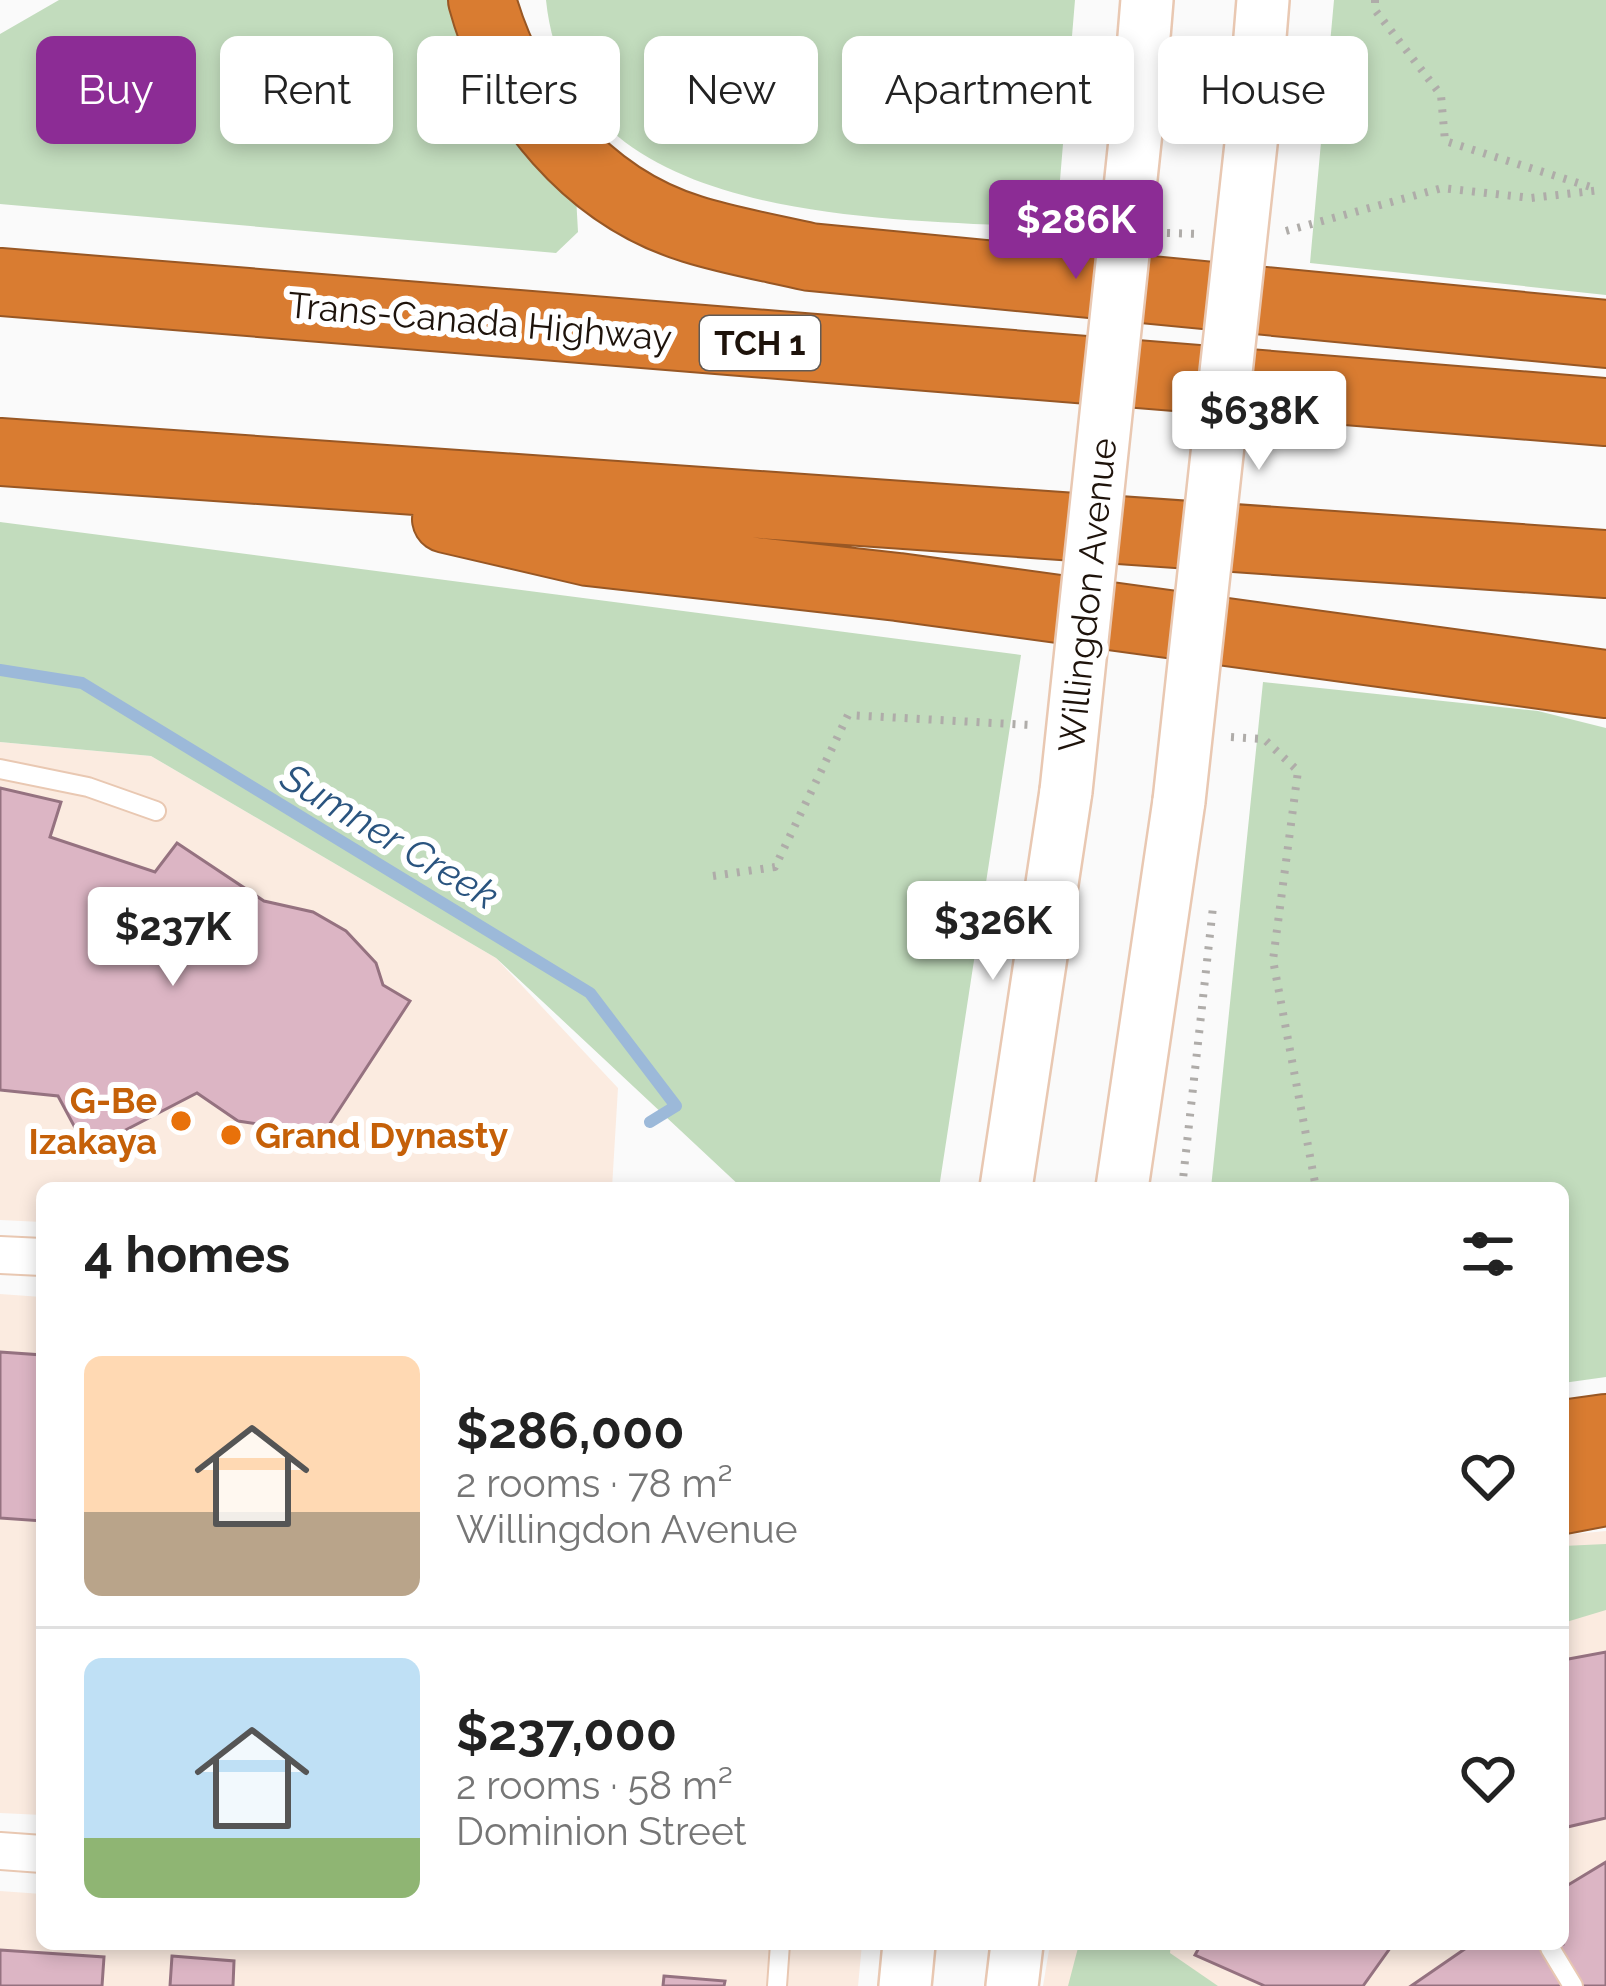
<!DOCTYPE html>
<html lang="en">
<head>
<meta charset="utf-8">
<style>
  body { margin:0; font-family:Raleway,sans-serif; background:#f6f6f6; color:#222; height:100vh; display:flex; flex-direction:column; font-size:45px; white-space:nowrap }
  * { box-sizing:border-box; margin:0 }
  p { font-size:39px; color:#767676 }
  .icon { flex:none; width:66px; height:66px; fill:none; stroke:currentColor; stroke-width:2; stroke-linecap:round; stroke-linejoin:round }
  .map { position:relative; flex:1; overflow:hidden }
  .drawer { position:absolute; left:36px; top:1182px; width:1533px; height:768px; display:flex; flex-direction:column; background:#fff; border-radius:18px; box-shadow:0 6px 18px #0003 }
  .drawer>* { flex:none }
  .hud { position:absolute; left:36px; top:36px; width:1536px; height:108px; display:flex; gap:24px }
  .price { position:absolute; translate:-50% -102px; padding:0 27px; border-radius:12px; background:#fff; color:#222; font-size:39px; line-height:78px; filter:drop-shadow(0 3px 6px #0008) }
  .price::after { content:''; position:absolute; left:50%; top:72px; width:36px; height:27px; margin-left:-18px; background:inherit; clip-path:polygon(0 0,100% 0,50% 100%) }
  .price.current { background:#8c2c95; color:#fff }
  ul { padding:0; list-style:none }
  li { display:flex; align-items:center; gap:36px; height:300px; padding:0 48px }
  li+li { border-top:3px solid #e0e0e0 }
  li span { display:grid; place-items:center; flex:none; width:336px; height:240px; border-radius:18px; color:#555 }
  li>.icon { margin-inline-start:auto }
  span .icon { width:144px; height:144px; fill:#fffc; stroke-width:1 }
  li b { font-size:51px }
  h2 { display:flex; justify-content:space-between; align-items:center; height:144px; padding:0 48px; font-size:51px }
  .tag { padding:0 42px; border-radius:18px; background:#fff; box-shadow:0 6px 18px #0003; font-size:42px; line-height:108px }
  .tag.current { background:#8c2c95; color:#fff }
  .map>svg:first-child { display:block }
  .built { fill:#fbebe0 }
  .green { fill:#c2dcbd }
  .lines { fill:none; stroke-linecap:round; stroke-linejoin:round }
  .stream { stroke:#9cb9d9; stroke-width:12 }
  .building { fill:#dcb5c4; stroke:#957280; stroke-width:3 }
  .service-casing { stroke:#e9c8b2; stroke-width:22 }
  .minor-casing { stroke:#e9c8b2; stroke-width:40 }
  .secondary-casing { stroke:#e9c8b2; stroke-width:56 }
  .motorway-casing { stroke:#985724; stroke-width:70 }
  .path { stroke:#afaca9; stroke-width:8; stroke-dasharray:3 9; stroke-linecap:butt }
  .service { stroke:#fff; stroke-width:18 }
  .minor { stroke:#fff; stroke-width:36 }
  .secondary { stroke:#fff; stroke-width:51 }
  .motorway { stroke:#d97c31; stroke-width:66 }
  .secondary-bridge-casing { stroke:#e9c8b2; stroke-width:56; stroke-linecap:butt }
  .secondary-bridge { stroke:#fff; stroke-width:51 }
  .food-dot { fill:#e8710a; stroke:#fff; stroke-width:4.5 }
  .labels { text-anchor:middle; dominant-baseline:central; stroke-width:12; stroke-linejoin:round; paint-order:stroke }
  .shield { fill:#fff; stroke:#625a54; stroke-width:3 }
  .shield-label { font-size:33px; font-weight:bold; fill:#1e130b }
  .street-label { font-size:36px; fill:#1e130b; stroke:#fff }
  .food-label { font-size:36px; font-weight:bold; fill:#c56008; stroke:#fff; text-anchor:end }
  .water-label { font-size:39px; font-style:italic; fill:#2a547f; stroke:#fff }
</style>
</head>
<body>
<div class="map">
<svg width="1606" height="1986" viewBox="0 0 1606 1986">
  <rect width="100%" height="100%" fill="#fafafa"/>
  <!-- built -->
  <path class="built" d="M0,742l151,14 345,202 122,130 -6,100h-570v34l-42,-2z
    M0,1294l42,3v518l-42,-2z
    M1606,1531v455h-563l7,-42h513v-409z
    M0,1891l42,3v50h820l-4,42h-858z"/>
  <!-- green -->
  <path class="green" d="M59,0h393l17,67 48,68 59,61 2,36 -22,21 -556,-49v-170z
    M546,0h529l-19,228c-169,-11 -487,2 -510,-228z
    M1334,0h272v295l-296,-32z
    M0,522l1021,133 -82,533h-197l-246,-230 -345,-202 -151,-14z
    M1263,682l275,29 68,17v649l-43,6v-195h-352z
    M1606,1544v66l-43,13v-77z
    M1079,1944h92l-1,9 48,33h-150z"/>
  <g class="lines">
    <!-- stream -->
    <path class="stream" d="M0,670l82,13 508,310 86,113 -26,16"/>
  </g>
  <!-- building -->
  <path class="building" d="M0,788l61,14 -11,35 105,35 22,-29 87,58 49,11 33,19 30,32 7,22 27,16 -96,147 -31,-20 -45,-7 -41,-28 -110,57 -29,-54 -58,-6z
    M0,1352l42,3v166l-42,-3z
    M1606,1652v166l-43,10v-168z
    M1606,1862v124h-195l61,-42h91v-56z
    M1201,1944h192l-30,42h-98l-70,-31z
    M0,1950l104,7 -2,29h-102z
    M172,1956l62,5 -1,25h-63z
    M664,1976l61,5 -1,5h-61z"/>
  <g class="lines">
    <!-- service casing -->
    <g class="service-casing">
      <path id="service" d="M0,769l88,18 68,24
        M1550,1948l23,38
        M777,1986l3,-42"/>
    </g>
    <!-- minor casing -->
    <g class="minor-casing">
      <path id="minor" d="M0,1255l42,2
        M0,1851l42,3"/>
    </g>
    <!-- secondary casing -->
    <g class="secondary-casing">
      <path id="secondary" d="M1137,122l10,-122
        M1252,135l11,-135
        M1006,1188l60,-397
        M1122,1188l57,-387
        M905,1986l4,-42
        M1012,1986l5,-42"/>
    </g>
    <!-- motorway casing -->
    <g class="motorway-casing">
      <path id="motorway" d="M482,0c28,103 106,197 210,229 38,12 79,19 118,28l796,77
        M0,282l1606,130
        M0,452l1606,112
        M446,519l142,33 310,35 708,97
        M1563,1434l43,-6
        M1563,1500l43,-8"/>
    </g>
    <!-- path -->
    <path class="path" d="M1375,0v10l66,85 4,46 152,48
      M1286,231l156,-43 89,10 70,-8
      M1167,233l33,1
      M1231,737l33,2 34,32 -25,189 43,228
      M713,876l62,-9 73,-152 182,10
      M1182,1188l31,-281"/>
    <!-- service -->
    <use href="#service" class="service"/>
    <!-- minor -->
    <use href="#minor" class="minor"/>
    <!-- secondary -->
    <use href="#secondary" class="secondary"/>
    <!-- motorway -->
    <use href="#motorway" class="motorway"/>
    <!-- secondary-bridge casing -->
    <g class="secondary-bridge-casing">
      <path id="secondary-bridge" d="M1066,791l71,-669
        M1179,801l73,-666"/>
    </g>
    <!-- secondary-bridge -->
    <use href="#secondary-bridge" class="secondary-bridge"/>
  </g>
  <!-- markers -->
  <g class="food-dot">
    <circle cx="181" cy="1121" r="12"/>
    <circle cx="231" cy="1135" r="12"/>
  </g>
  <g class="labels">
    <!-- shield labels -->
    <rect class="shield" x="700" y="316" width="120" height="54" rx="9"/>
    <g class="shield-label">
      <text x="760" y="343">TCH 1</text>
    </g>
    <!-- street labels -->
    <g class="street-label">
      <text transform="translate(480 321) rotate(5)">Trans-Canada Highway</text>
      <text transform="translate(1087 595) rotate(-84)">Willingdon Avenue</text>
    </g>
    <!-- food labels -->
    <g class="food-label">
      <text x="157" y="1100">G-Be<tspan x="157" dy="41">Izakaya</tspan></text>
      <text x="255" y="1135" text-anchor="start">Grand Dynasty</text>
    </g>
    <!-- water labels -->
    <g class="water-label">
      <text transform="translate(390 836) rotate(31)">Sumner Creek</text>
    </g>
  </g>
</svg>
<b class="price current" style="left:1076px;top:282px">$286K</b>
<b class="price" style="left:1259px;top:473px">$638K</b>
<b class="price" style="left:993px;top:983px">$326K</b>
<b class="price" style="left:173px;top:989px">$237K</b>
<div class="hud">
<a class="tag current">Buy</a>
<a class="tag">Rent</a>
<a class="tag">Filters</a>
<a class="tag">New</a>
<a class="tag">Apartment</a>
<a class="tag">House</a>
</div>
<section class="drawer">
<h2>4 homes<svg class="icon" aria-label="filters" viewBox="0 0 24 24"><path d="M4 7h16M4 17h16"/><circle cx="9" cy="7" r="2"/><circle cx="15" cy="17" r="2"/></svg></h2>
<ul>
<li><span style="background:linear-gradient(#ffd9b3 65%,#b9a48a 0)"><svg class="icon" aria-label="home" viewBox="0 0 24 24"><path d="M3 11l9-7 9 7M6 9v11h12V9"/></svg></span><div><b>$286,000</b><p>2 rooms · 78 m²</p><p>Willingdon Avenue</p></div><svg class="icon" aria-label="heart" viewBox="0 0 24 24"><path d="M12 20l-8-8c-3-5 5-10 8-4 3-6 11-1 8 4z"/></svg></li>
<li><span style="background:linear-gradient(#bfe0f5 75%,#8fb573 0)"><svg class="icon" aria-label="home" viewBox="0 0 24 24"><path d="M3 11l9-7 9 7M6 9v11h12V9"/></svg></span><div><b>$237,000</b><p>2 rooms · 58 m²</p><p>Dominion Street</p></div><svg class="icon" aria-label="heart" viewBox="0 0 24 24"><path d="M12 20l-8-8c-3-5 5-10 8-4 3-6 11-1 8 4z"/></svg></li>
</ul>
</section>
</div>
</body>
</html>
